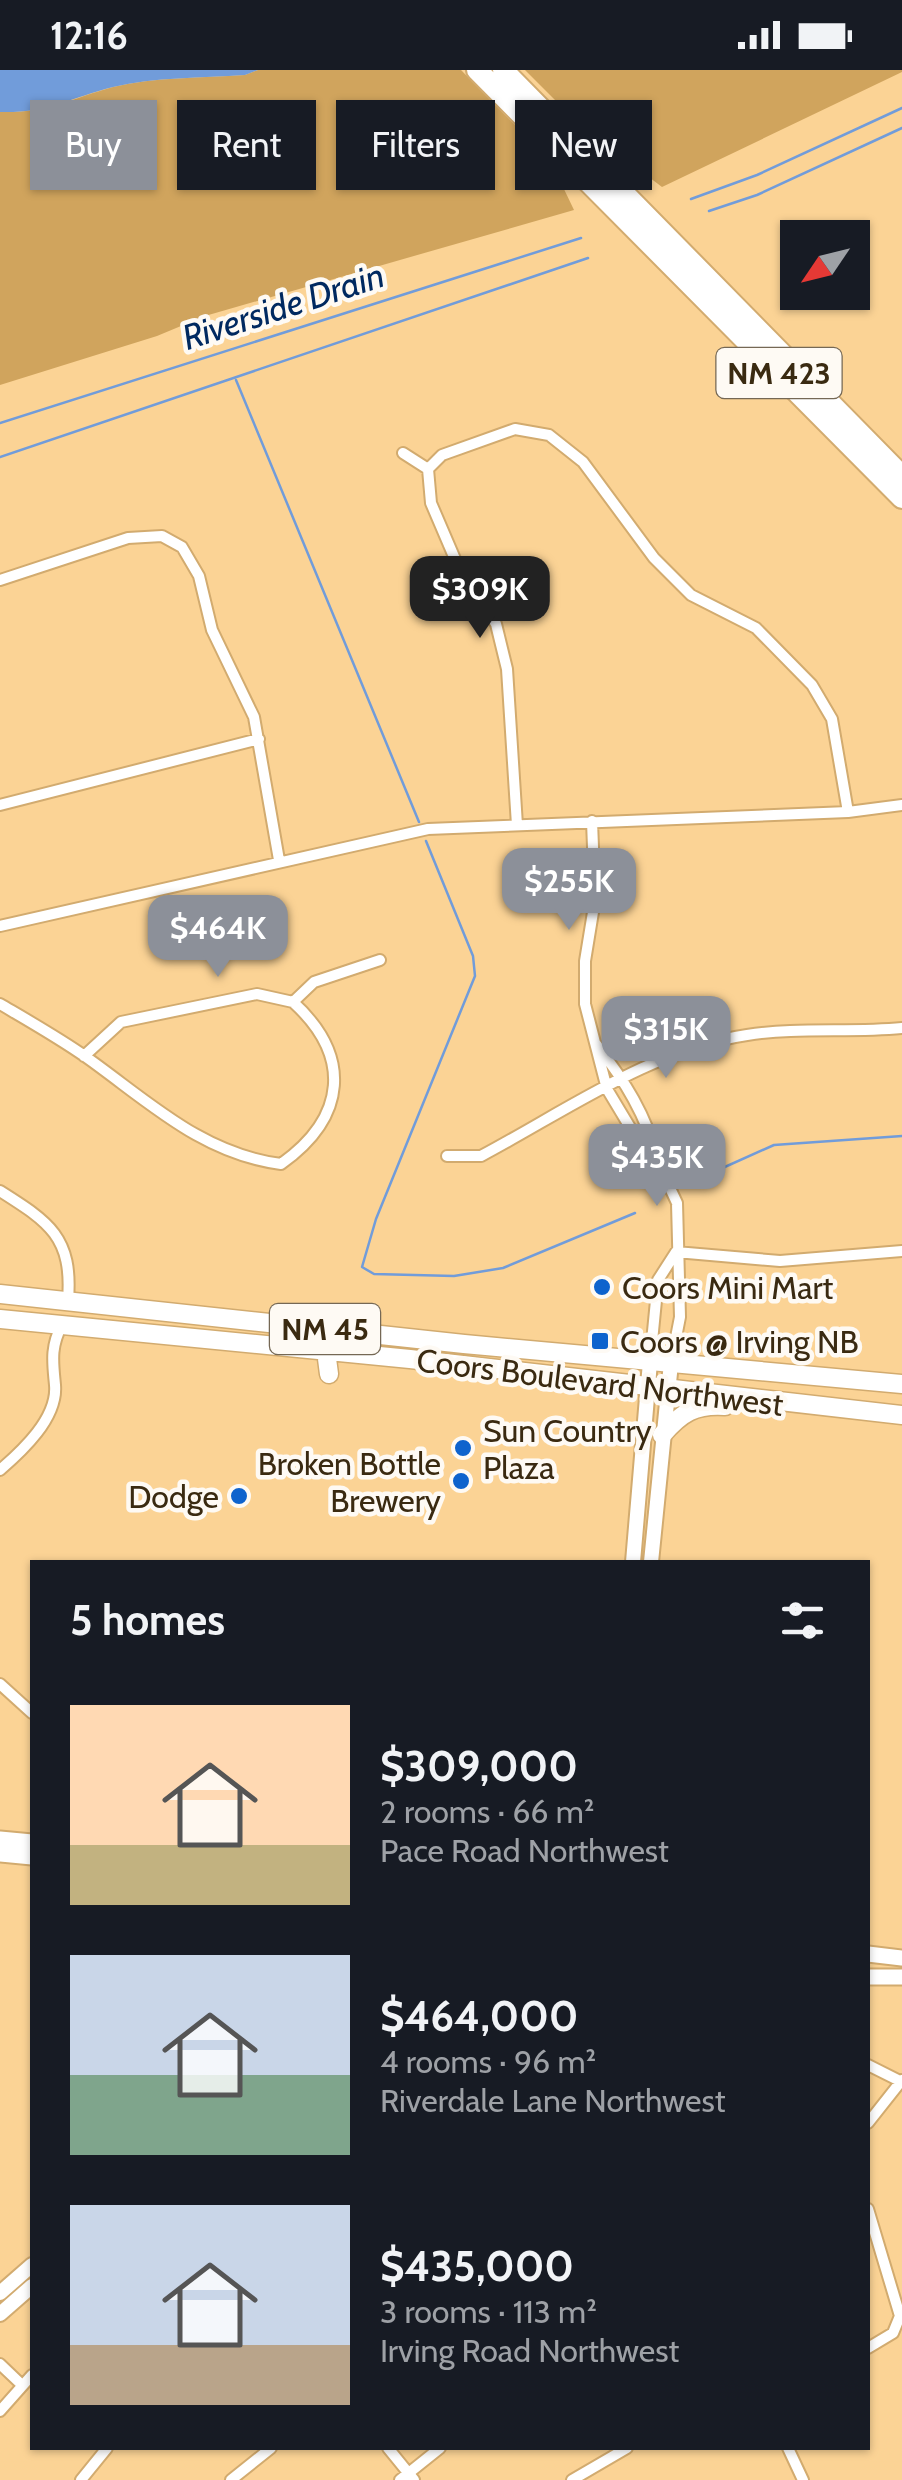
<!DOCTYPE html>
<html lang="en">
<head>
<meta charset="utf-8">
<style>
  body { margin:0; font-family:Cabin,sans-serif; background:#20242c; color:#f1f3f6; height:100vh; display:flex; flex-direction:column; font-size:38px; white-space:nowrap }
  * { box-sizing:border-box; margin:0 }
  p { font-size:32px; color:#9ea1a6 }
  .icon { flex:none; width:55px; height:55px; fill:none; stroke:currentColor; stroke-width:2; stroke-linecap:round; stroke-linejoin:round }
  .map { position:relative; flex:1; overflow:hidden }
  .sheet { position:absolute; left:30px; top:1490px; width:840px; height:890px; display:flex; flex-direction:column; background:#171b24; border-radius:0px; box-shadow:0 2px 8px #0004 }
  .sheet>* { flex:none }
  .banner { position:absolute; left:30px; top:30px; width:842px; height:90px; display:flex; gap:20px }
  .needle { width:65px; rotate:235deg }
  .controls { position:absolute; left:780px; top:150px; display:grid; gap:20px }
  .controls a { display:grid; place-items:center; width:90px; height:90px; border-radius:0px; background:#171b24; box-shadow:0 2px 8px #0004; font-size:50px }
  .price { position:absolute; translate:-50% -85px; padding:0 22px; border-radius:20px; background:#8c9099; color:#fff; font-size:32px; line-height:65px; filter:drop-shadow(0 2px 5px #0008) }
  .price::after { content:''; position:absolute; left:50%; top:60px; width:30px; height:22px; margin-left:-15px; background:inherit; clip-path:polygon(0 0,100% 0,50% 100%) }
  .price.current { background:#222; color:#fff }
  ul { padding:0; list-style:none }
  li { display:flex; align-items:center; gap:30px; height:250px; padding:0 40px }
  li span { display:grid; place-items:center; flex:none; width:280px; height:200px; border-radius:0px; color:#555 }
  li>.icon { margin-inline-start:auto }
  span .icon { width:120px; height:120px; fill:#fffc; stroke-width:1 }
  li b { font-size:42px }
  h2 { display:flex; justify-content:space-between; align-items:center; height:120px; padding:0 40px; font-size:42px }
  .chip { padding:0 35px; border-radius:0px; background:#171b24; box-shadow:0 2px 8px #0004; font-size:35px; line-height:90px }
  .chip.current { background:#8c9099; color:#fff }
  .status { display:flex; justify-content:space-between; align-items:center; height:70px; padding:0 50px; background:#171b24; direction:ltr }
  .status svg { height:28px; fill:currentColor }
  .map>svg:first-child { display:block }
  .forest { fill:#d0a45d }
  .water { fill:#719cda }
  .lines { fill:none; stroke-linecap:round; stroke-linejoin:round }
  .stream { stroke:#719cda; stroke-width:2.5 }
  .minor-casing { stroke:#d2ab6f; stroke-width:14 }
  .tertiary-casing { stroke:#d2ab6f; stroke-width:18 }
  .secondary-casing { stroke:#d2ab6f; stroke-width:19 }
  .primary-casing { stroke:#d2ab6f; stroke-width:21 }
  .motorway-casing { stroke:#d2ab6f; stroke-width:24 }
  .minor { stroke:#fff; stroke-width:10 }
  .tertiary { stroke:#fff; stroke-width:14 }
  .secondary { stroke:#fff; stroke-width:15 }
  .primary { stroke:#fff; stroke-width:18 }
  .motorway { stroke:#fff; stroke-width:20 }
  .poi-dot { fill:#0e63cd; stroke:#fefaf4; stroke-width:4 }
  .labels { text-anchor:middle; dominant-baseline:central; stroke-width:9; stroke-linejoin:round; paint-order:stroke }
  .shield { fill:#fefaf4; stroke:#756855; stroke-width:2.5 }
  .shield-label { font-size:30px; font-weight:bold; fill:#3a2a11 }
  .poi-label { font-size:32px; fill:#3a2a11; stroke:#fefaf4; text-anchor:start }
  .street-label { font-size:32px; fill:#3a2a11; stroke:#fefaf4 }
  .water-label { font-size:35px; font-style:italic; fill:#002960; stroke:#fefaf4 }
</style>
</head>
<body>
<div class="status"><b>12:16</b><svg viewBox="0 0 49 12"><path d="M0 12V9h3v3zM5 12V6h3v6zM10 12V3h3v9zM15 12V0h3v12zM26 1h20v11H26zM47 4h2v5h-2z"/></svg></div>
<div class="map">
<svg width="902" height="2410" viewBox="0 0 902 2410">
  <rect width="100%" height="100%" fill="#fbd395"/>
  <!-- forest -->
  <path class="forest" d="M258,0h203l90,92 23,48 -369,106 -48,20 -157,49v-273c50,1 69,-13 113,-25 42,-10 89,-9 132,-12z
    M525,0h377v2l-240,115 -83,-63z"/>
  <!-- water -->
  <path class="water" d="M0,0h258l-13,5c-43,3 -90,2 -132,12 -44,11 -63,26 -113,25z"/>
  <g class="lines">
    <!-- stream -->
    <path class="stream" d="M691,129l66,-24 145,-67
      M709,141l48,-16 145,-67
      M236,310l183,442
      M0,353l581,-185
      M0,387l588,-199
      M426,771l47,115 2,20 -99,243 -14,48 12,7 80,2 49,-8 132,-55
      M707,1105l67,-30 128,-9"/>
    <!-- minor casing -->
    <g class="minor-casing">
      <path id="minor" d="M403,383l25,16
        M428,399l14,-14 73,-26 34,6 34,27 71,96 37,37 65,33 56,57 20,34 16,93
        M428,399l3,34 24,56 41,65 11,45 10,156
        M0,510l128,-42 34,-2 20,11 17,29 13,54 42,87 25,143
        M0,735l259,-66
        M592,751l3,79 -10,61v43l22,85 27,45 24,28 19,41 3,114 -9,46
        M0,856l428,-97 420,-17 54,-7
        M0,934c29,17 59,34 86,53 62,44 116,97 195,107 66,-47 71,-108 12,-162
        M596,974c29,37 50,71 62,116
        M84,986l37,-34 136,-28 36,8 21,-20 66,-22
        M447,1086h34c83,-44 171,-107 266,-121 51,-8 104,-2 155,-7
        M0,1121c49,31 73,46 68,109
        M676,1182l104,9 122,-10
        M650,1292l8,-82 18,-28
        M0,1400c22,-19 58,-52 55,-85 -2,-22 -5,-38 7,-60
        M0,1614l32,29
        M868,1995l34,17
        M868,2053l34,-43
        M868,2139l32,107 -7,17 -25,15
        M0,2294l22,21
        M0,2341l32,-36
        M388,2378l26,32
        M788,2378l15,32
        M81,2410l26,-32
        M231,2410l40,-32
        M400,2410l40,-32
        M572,2410l55,-32"/>
    </g>
    <!-- tertiary casing -->
    <g class="tertiary-casing">
      <path id="tertiary" d="M633,1492l17,-200
        M651,1492l20,-199
        M0,2223l32,-28
        M0,2244l32,-28"/>
    </g>
    <!-- secondary casing -->
    <g class="secondary-casing">
      <path id="secondary" d="M0,1769l32,3
        M0,1784l32,3
        M868,1884l34,4
        M868,1907h34"/>
    </g>
    <!-- primary casing -->
    <g class="primary-casing">
      <path id="primary" d="M0,1224l464,50 438,40
        M0,1249l410,40 492,56
        M329,1304l-3,-23 9,-4
        M662,1365c19,-22 33,-31 63,-29"/>
    </g>
    <!-- motorway casing -->
    <g class="motorway-casing">
      <path id="motorway" d="M477,0l425,428
        M503,0l399,406"/>
    </g>
    <!-- minor -->
    <use href="#minor" class="minor"/>
    <!-- tertiary -->
    <use href="#tertiary" class="tertiary"/>
    <!-- secondary -->
    <use href="#secondary" class="secondary"/>
    <!-- primary -->
    <use href="#primary" class="primary"/>
    <!-- motorway -->
    <use href="#motorway" class="motorway"/>
  </g>
  <!-- markers -->
  <g class="poi-dot">
    <circle cx="602" cy="1217" r="10"/>
    <rect x="590" y="1261" width="20" height="20" rx="5"/>
    <circle cx="463" cy="1378" r="10"/>
    <circle cx="461" cy="1411" r="10"/>
    <circle cx="239" cy="1426" r="10"/>
  </g>
  <g class="labels">
    <!-- shield labels -->
    <g class="shield">
      <rect x="716.5" y="278" width="125" height="50" rx="8"/>
      <rect x="270" y="1234" width="110" height="50" rx="8"/>
    </g>
    <g class="shield-label">
      <text x="779" y="303">NM 423</text>
      <text x="325" y="1259">NM 45</text>
    </g>
    <!-- poi labels -->
    <g class="poi-label">
      <text x="622" y="1217">Coors Mini Mart</text>
      <text x="620" y="1271">Coors @ Irving NB</text>
      <text x="483" y="1360">Sun Country<tspan x="483" dy="37">Plaza</tspan></text>
      <text x="441" y="1393" text-anchor="end">Broken Bottle<tspan x="441" dy="37">Brewery</tspan></text>
      <text x="219" y="1426" text-anchor="end">Dodge</text>
    </g>
    <!-- street labels -->
    <g class="street-label">
      <text transform="translate(600 1312) rotate(7)">Coors Boulevard Northwest</text>
    </g>
    <!-- water labels -->
    <g class="water-label">
      <text transform="translate(283 236) rotate(-18)">Riverside Drain</text>
    </g>
  </g>
</svg>
<div class="controls">
<a><svg class="needle" viewBox="-14 -14 28 28"><path d="M0-13l5 13h-10z" fill="#e53935"/><path d="M0 13l5-13h-10z" fill="#9ea1a6"/></svg></a>
</div>
<b class="price current" style="left:480px;top:571px">$309K</b>
<b class="price" style="left:569px;top:863px">$255K</b>
<b class="price" style="left:218px;top:910px">$464K</b>
<b class="price" style="left:666px;top:1011px">$315K</b>
<b class="price" style="left:657px;top:1139px">$435K</b>
<div class="banner">
<a class="chip current">Buy</a>
<a class="chip">Rent</a>
<a class="chip">Filters</a>
<a class="chip">New</a>
</div>
<section class="sheet">
<h2>5 homes<svg class="icon" aria-label="filters" viewBox="0 0 24 24"><path d="M4 7h16M4 17h16"/><circle cx="9" cy="7" r="2"/><circle cx="15" cy="17" r="2"/></svg></h2>
<ul>
<li><span style="background:linear-gradient(#ffd9b3 70%,#c2b280 0)"><svg class="icon" aria-label="home" viewBox="0 0 24 24"><path d="M3 11l9-7 9 7M6 9v11h12V9"/></svg></span><div><b>$309,000</b><p>2 rooms · 66 m²</p><p>Pace Road Northwest</p></div></li>
<li><span style="background:linear-gradient(#c9d6e8 60%,#7fa58c 0)"><svg class="icon" aria-label="home" viewBox="0 0 24 24"><path d="M3 11l9-7 9 7M6 9v11h12V9"/></svg></span><div><b>$464,000</b><p>4 rooms · 96 m²</p><p>Riverdale Lane Northwest</p></div></li>
<li><span style="background:linear-gradient(#c9d6e8 70%,#b9a48a 0)"><svg class="icon" aria-label="home" viewBox="0 0 24 24"><path d="M3 11l9-7 9 7M6 9v11h12V9"/></svg></span><div><b>$435,000</b><p>3 rooms · 113 m²</p><p>Irving Road Northwest</p></div></li>
</ul>
</section>
</div>
</body>
</html>
